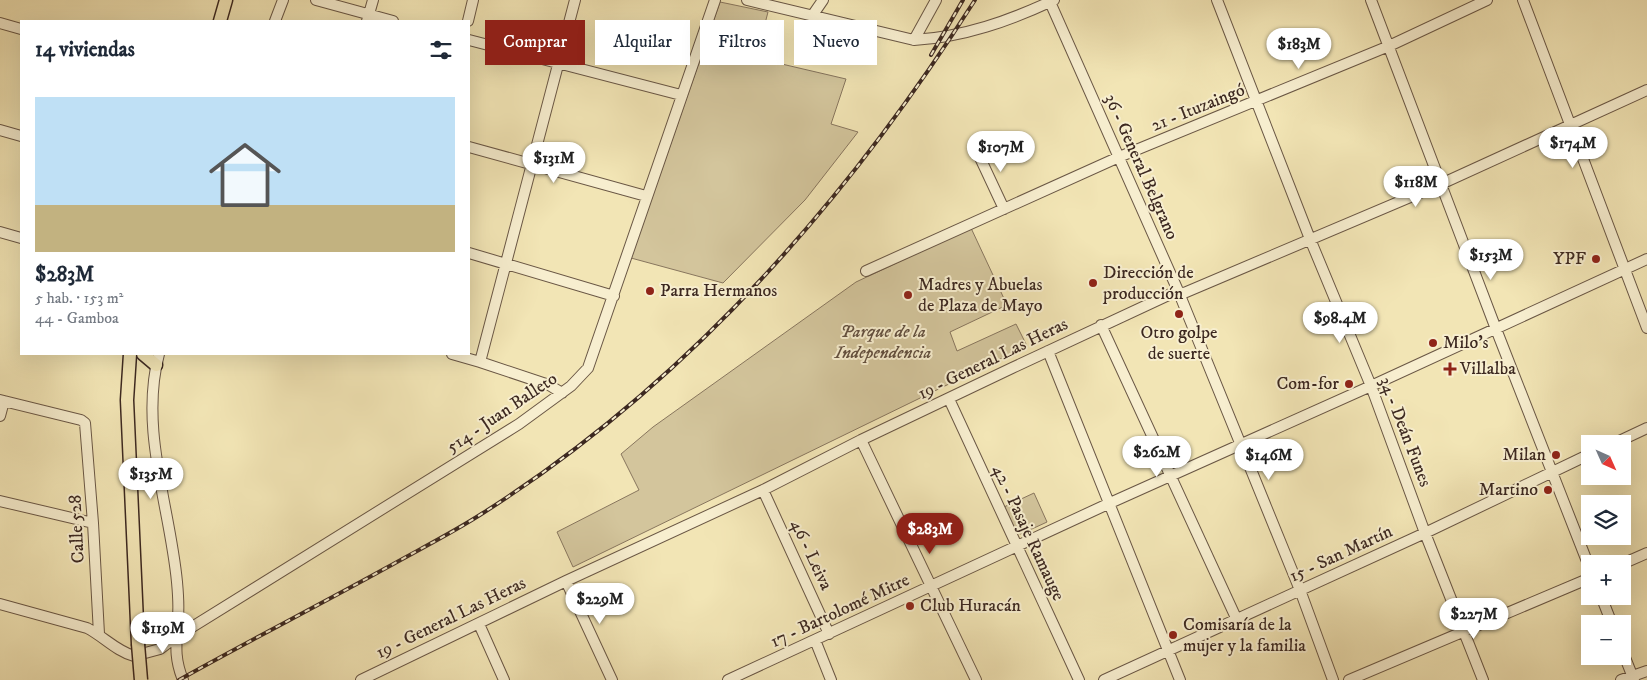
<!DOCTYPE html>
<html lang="es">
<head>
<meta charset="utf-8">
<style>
  body { margin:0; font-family:"IM FELL DW Pica",serif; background:#f6f6f7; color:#1f2937; height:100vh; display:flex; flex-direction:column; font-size:19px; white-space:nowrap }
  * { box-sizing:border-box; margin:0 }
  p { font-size:16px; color:#747a83 }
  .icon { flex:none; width:28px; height:28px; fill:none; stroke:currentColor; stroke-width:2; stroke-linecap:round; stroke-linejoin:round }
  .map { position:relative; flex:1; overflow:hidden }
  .side { position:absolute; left:20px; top:20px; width:450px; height:335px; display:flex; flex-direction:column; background:#fff; border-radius:0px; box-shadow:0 5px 20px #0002 }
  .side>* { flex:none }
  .top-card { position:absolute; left:485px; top:20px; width:475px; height:45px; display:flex; gap:10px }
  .needle { width:32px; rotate:135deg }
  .tools { position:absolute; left:1581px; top:435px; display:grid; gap:10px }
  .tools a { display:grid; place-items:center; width:50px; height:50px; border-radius:0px; background:#fff; box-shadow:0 5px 20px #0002; font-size:25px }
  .price { position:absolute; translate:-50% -42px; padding:0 11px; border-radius:18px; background:#fff; color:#222; font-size:16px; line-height:32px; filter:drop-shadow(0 1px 2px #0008) }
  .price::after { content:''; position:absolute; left:50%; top:30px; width:15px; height:11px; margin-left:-8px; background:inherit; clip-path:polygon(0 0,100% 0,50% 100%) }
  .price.active { background:#8f2418; color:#fff }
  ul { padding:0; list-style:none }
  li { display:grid; align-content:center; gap:10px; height:265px; padding:0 15px }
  li span { display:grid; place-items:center; height:155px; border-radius:0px; color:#555 }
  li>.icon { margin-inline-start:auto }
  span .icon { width:90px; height:90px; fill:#fffc; stroke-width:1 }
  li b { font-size:21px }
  h2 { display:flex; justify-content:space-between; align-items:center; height:60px; padding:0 15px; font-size:21px }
  .tag { padding:0 18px; border-radius:0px; background:#fff; box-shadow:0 5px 20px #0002; font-size:18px; line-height:45px }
  .tag.active { background:#8f2418; color:#fff }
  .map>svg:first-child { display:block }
  .green { fill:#d3c59c; stroke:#88765e }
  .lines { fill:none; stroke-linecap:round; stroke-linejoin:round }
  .minor-casing { stroke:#6a5745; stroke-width:12 }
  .major-casing { stroke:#3c2820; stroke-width:15 }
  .minor { stroke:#f7eecf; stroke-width:10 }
  .major { stroke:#f2e5b5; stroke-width:12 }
  .rail-casing { stroke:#3c2820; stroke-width:4 }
  .rail { stroke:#f7eecf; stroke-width:2; stroke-dasharray:5.5; stroke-linecap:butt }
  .major-bridge-casing { stroke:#3c2820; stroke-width:15; stroke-linecap:butt }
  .major-bridge { stroke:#f2e5b5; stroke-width:12 }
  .poi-dot { fill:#8f2418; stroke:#f7eecf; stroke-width:2 }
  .labels { text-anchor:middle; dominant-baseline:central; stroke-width:4; stroke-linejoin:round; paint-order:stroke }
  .street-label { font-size:18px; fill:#3c2820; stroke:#f7eecf }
  .poi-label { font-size:18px; fill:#3c2820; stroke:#f7eecf; text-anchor:start }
  .park-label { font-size:18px; font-style:italic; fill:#624f3f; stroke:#f7eecf }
</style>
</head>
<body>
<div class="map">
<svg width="1647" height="680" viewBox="0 0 1647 680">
  <rect width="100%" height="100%" fill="#f2e5b5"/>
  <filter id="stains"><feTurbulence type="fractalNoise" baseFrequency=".004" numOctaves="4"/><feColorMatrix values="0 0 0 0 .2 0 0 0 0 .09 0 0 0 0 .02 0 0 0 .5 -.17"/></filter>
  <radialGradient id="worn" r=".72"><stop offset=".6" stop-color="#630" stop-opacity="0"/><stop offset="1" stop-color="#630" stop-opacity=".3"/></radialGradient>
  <!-- green -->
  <path class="green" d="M720,2l48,10 -12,46 90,21 -15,45 27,8 -53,68 -82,83 -92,-25z
    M971,228l36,77 -57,27 7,19 59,-27 11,22 -454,221 -16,-35 82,-42 -18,-36 32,-27 203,-145z
    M1034,493l13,29 -26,12 -4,-1 -13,-26z"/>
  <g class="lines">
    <!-- minor casing -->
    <g class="minor-casing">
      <path id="minor" d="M316,0l77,21
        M747,0l167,40c50,-3 95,-19 140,-40
        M1217,0l93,239 61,147 54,147 58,147
        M1371,0l125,329 94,240
        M1523,0l124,328
        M1050,2l129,291 121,297 33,90
        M812,16l11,-16
        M275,21l8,-21
        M367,21l6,-21
        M468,21l5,-21
        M0,23l21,6
        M469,40l212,55
        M914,40l22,-40
        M0,130l21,6
        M469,147l177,49
        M975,147l29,62
        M0,232l21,6
        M469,253l145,43
        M866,271l253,-114 270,-111 98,-46
        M1101,325l136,295
        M1048,351l132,329
        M159,354c-20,75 11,153 18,228 1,11 2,23 1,34 -1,26 -5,39 5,64
        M452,354l28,8 69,23 13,8
        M480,362l95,-362
        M949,399l130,281
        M0,400l81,20 4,3 8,100 6,111
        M0,416l4,-15
        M861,440l115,240
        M1613,444l34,-16
        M763,490l66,144
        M0,501l93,22
        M1622,564l25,-11
        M566,581l46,99
        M1601,596l11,28
        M0,604l87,24c16,8 29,23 47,28l26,-7 16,-12 343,-213 52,-38 17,-18 127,-368
        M479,624l25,56
        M815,640l16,40
        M1622,650l12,30
        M361,680l205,-99 197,-91 98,-50 151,-72 163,-76 9,1 257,-109 206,-94
        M728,680l382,-177 261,-117 276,-127
        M1104,680l321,-147 165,-79
        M1349,680l241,-102
        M1621,680l26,-9"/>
    </g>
    <!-- major casing -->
    <g class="major-casing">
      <path id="major" d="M220,21l6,-21
        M130,354l-3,46 11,244
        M143,354l13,11"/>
    </g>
    <!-- minor -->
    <use href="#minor" class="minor"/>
    <!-- major -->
    <use href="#major" class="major"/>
    <!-- rail casing -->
    <g class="rail-casing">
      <path id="rail" d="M931,55l32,-55
        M179,680c68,-38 138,-74 207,-112 32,-18 66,-35 97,-55 203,-129 364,-312 492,-513"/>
    </g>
    <!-- rail -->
    <use href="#rail" class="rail"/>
    <!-- major-bridge casing -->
    <g class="major-bridge-casing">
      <path id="major-bridge" d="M138,644l3,36"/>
    </g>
    <!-- major-bridge -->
    <use href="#major-bridge" class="major-bridge"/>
  </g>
  <!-- markers -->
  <g class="poi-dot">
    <circle cx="1596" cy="259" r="5"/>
    <circle cx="1093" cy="283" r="5"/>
    <circle cx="650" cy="291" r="5"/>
    <circle cx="908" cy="295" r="5"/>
    <circle cx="1179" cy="314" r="5"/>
    <circle cx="1433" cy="343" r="5"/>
    <path d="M1447.5 361.5h5v5h5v5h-5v5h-5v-5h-5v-5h5z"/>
    <circle cx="1349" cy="384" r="5"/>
    <circle cx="1556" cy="455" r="5"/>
    <circle cx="1548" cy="490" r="5"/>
    <circle cx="910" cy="606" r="5"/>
    <circle cx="1173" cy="635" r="5"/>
  </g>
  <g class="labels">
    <!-- street labels -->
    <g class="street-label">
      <text transform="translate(1198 108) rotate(-22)">21 - Ituzaingó</text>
      <text transform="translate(1141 167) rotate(66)">36 - General Belgrano</text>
      <text transform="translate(993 359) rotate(-26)">19 - General Las Heras</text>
      <text transform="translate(502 413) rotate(-34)">514 - Juan Balleto</text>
      <text transform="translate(1405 432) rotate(69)">34 - Deán Funes</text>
      <text transform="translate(77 529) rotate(-93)">Calle 528</text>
      <text transform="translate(1028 533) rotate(65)">42 - Pasaje Ramauge</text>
      <text transform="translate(1341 554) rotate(-25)">15 - San Martín</text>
      <text transform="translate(811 555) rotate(65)">46 - Leiva</text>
      <text transform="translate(840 611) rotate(-25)">17 - Bartolomé Mitre</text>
      <text transform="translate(451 618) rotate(-26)">19 - General Las Heras</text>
    </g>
    <!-- poi labels -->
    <g class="poi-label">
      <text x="1586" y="259" text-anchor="end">YPF</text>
      <text x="1103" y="273">Dirección de<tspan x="1103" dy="21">producción</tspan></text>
      <text x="918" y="285">Madres y Abuelas<tspan x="918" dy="21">de Plaza de Mayo</tspan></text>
      <text x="660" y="291">Parra Hermanos</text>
      <text x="1179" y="333" text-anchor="middle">Otro golpe<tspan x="1179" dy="21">de suerte</tspan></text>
      <text x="1443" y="343">Milo's</text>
      <text x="1460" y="369">Villalba</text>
      <text x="1339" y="384" text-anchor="end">Com-for</text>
      <text x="1546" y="455" text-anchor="end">Milan</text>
      <text x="1538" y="490" text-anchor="end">Martino</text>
      <text x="920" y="606">Club Huracán</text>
      <text x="1183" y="625">Comisaría de la<tspan x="1183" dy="21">mujer y la familia</tspan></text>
    </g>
    <!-- park labels -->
    <g class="park-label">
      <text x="883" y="332">Parque de la<tspan x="883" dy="21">Independencia</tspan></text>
    </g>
  </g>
  <rect width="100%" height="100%" filter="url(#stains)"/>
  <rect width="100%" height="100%" fill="url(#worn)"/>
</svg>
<div class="tools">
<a><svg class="needle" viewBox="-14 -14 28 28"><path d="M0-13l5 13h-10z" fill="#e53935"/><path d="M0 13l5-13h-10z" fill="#747a83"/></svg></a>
<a><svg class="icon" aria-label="layers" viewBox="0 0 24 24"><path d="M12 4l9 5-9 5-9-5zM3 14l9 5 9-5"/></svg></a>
<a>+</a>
<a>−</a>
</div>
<b class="price" style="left:1299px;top:70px">$183M</b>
<b class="price" style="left:1573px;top:169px">$174M</b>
<b class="price" style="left:1001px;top:173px">$107M</b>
<b class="price" style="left:554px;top:184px">$131M</b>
<b class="price" style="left:1416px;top:208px">$118M</b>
<b class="price" style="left:1491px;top:281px">$153M</b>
<b class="price" style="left:1340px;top:344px">$98.4M</b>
<b class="price" style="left:1157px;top:478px">$262M</b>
<b class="price" style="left:1269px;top:481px">$146M</b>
<b class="price" style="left:151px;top:500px">$135M</b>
<b class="price active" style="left:930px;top:555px">$283M</b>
<b class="price" style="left:600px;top:625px">$229M</b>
<b class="price" style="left:1474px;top:640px">$227M</b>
<b class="price" style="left:163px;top:654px">$119M</b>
<div class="top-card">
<a class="tag active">Comprar</a>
<a class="tag">Alquilar</a>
<a class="tag">Filtros</a>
<a class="tag">Nuevo</a>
</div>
<section class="side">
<h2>14 viviendas<svg class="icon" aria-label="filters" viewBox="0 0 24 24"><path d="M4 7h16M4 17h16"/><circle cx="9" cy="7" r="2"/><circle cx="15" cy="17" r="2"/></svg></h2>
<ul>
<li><span style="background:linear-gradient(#bfe0f5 70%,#c2b280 0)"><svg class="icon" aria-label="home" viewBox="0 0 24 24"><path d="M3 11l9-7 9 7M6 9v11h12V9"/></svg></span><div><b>$283M</b><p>5 hab. · 153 m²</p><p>44 - Gamboa</p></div></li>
</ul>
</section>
</div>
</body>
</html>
